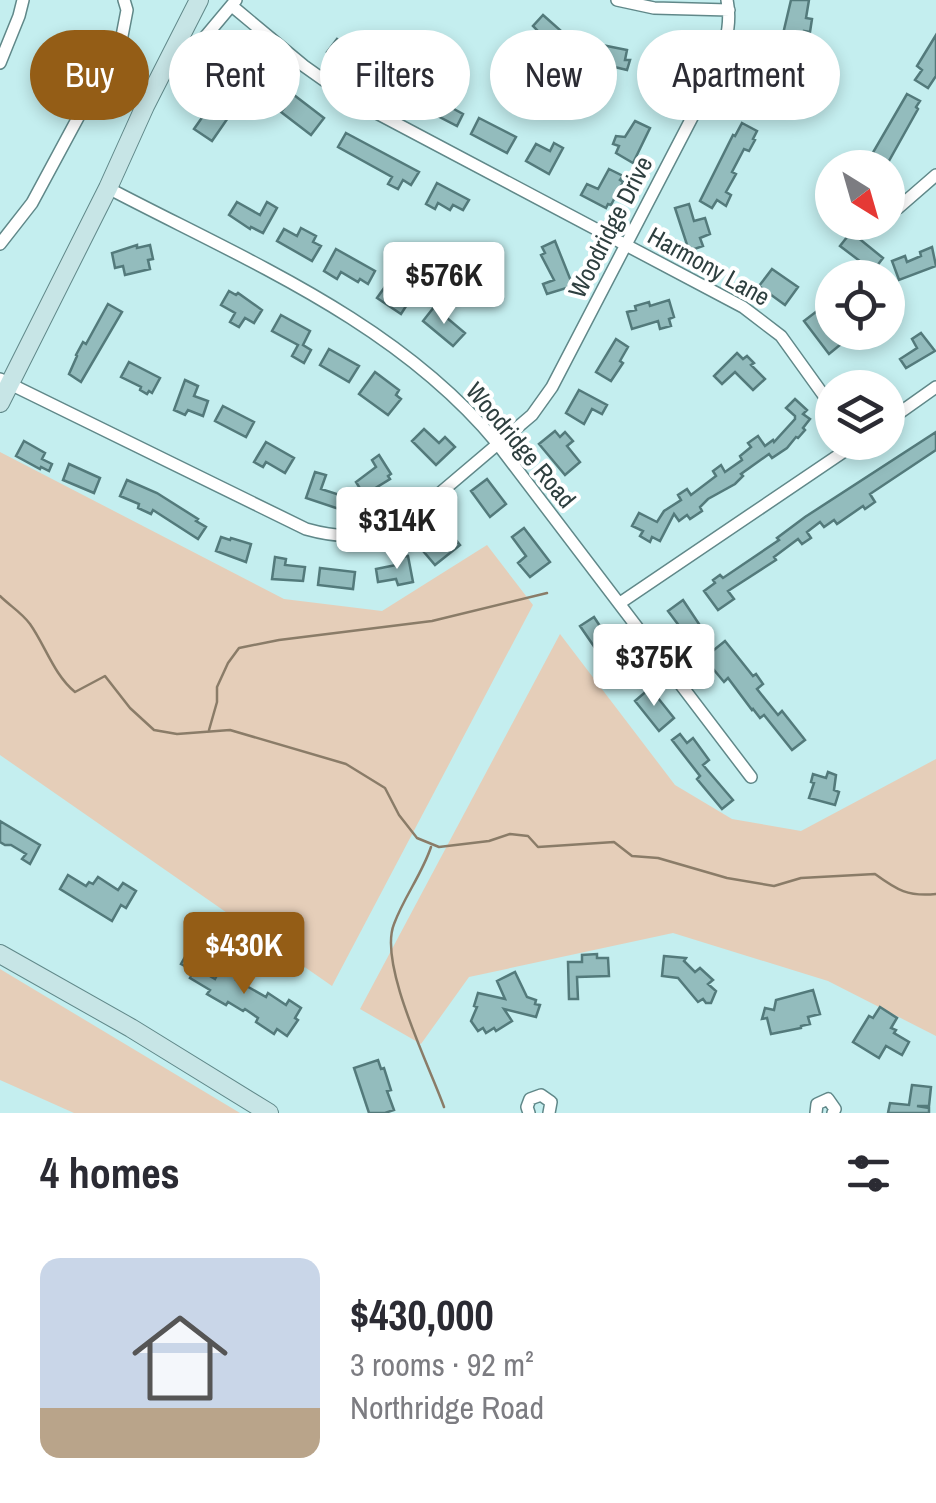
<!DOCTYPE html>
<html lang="en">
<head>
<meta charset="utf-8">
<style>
  body { margin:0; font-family:"Archivo Narrow",sans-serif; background:#f2f2f3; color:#2b2b33; height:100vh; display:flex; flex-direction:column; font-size:38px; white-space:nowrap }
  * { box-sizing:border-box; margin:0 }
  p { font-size:32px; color:#7c7c81 }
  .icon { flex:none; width:55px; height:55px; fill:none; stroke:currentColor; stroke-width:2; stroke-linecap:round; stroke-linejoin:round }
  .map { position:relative; height:1113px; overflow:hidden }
  .drawer { display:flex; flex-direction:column; background:#fff; flex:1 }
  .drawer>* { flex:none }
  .guide { position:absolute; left:30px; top:30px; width:878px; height:90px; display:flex; gap:20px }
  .needle { width:65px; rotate:143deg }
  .fabs { position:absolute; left:815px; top:150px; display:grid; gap:20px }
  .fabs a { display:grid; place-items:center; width:90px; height:90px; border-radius:50%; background:#fff; box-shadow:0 5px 15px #0003; font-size:50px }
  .price { position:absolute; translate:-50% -85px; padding:0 22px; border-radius:10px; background:#fff; color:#222; font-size:32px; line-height:65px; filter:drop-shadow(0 2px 5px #0008) }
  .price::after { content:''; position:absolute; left:50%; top:60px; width:30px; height:22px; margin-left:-15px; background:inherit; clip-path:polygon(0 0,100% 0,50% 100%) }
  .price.active { background:#945d16; color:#fff }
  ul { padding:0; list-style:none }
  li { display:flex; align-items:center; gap:30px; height:250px; padding:0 40px }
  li+li { border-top:2px solid #e1e1e2 }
  li span { display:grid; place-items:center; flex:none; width:280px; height:200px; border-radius:20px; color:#555 }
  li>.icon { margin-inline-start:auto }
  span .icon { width:120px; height:120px; fill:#fffc; stroke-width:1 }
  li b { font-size:42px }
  h2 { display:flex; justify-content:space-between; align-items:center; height:120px; padding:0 40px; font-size:42px }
  .tag { padding:0 35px; border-radius:45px; background:#fff; box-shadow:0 5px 15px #0003; font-size:35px; line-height:90px }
  .tag.active { background:#945d16; color:#fff }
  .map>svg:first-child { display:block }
  .green { fill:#e5ceb9 }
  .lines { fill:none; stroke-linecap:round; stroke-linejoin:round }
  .stream { stroke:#8a7c68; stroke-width:2.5 }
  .building { fill:#93bcbd; stroke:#537a7b; stroke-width:2.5 }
  .minor-casing { stroke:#608889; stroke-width:14 }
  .secondary-casing { stroke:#608889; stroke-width:20 }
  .minor { stroke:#fff; stroke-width:11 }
  .secondary { stroke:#c7e5e6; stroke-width:18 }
  .labels { text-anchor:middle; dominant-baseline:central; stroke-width:8; stroke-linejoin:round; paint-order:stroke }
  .street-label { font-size:25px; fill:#2e3f3f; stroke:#fff }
</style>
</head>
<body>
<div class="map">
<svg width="936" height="1113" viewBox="0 0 936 1113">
  <rect width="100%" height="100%" fill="#c4eeef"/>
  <!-- green -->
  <path class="green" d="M0,452l284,147 98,12 105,-66 46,60 -201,381 -332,-231z
    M560,634l115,151 57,34 69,12 135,-72v277l-108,-55 -155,-48 -204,44 -48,67 -61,-35z
    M0,969l240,144h-166l-74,-33z"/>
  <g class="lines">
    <!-- stream -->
    <path class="stream" d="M0,596c10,10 21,16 30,28 15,21 24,51 45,68l30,-16 25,32 24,22 23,4 53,-4 116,34 39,24 14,27 18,23 22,9 50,-6 21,-7 18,2 10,11 76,-5 18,14 26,2 69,20 47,8 27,-8 74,-4c22,16 33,23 61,20
      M209,730l8,-28v-15l11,-24 11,-15 40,-8 153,-19 115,-28
      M431,847c-9,27 -27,50 -37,77 -16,40 35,141 50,183"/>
  </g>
  <!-- building -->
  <path class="building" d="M791,0h18l-3,18 6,1 -2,13 -6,-1 -2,17 -17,-3 2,-12 -4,1z
    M543,15l26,23 -10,11 -11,-10 -4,5 -10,-10 3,-4 -4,-4z
    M936,35v41l-8,12 -13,-8 7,-10 -5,-4z
    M337,39l12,9 7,-9 10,8 -6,8 8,6 -10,13 -9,-7h-6l-16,-15z
    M597,44l30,6 -2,10h5l-3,10 -25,-6 2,-7 -10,-2z
    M679,58l8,5 -1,3 4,4 -20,32 -13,-7z
    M774,61l25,12 -16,32 -24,-13z
    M232,67l39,9 -4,17 -7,-2 -1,4 -15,-3 1,-6 -17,-3z
    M381,67l34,18 -10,18 -33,-20z
    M439,90l8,5 -4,8 20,11 -6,12 -29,-15z
    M907,94l13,7 -4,6 2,2 -33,59h-6l-11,-7z
    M294,95l30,23 -13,17 -30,-23z
    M215,99l17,13 -20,29 -18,-12z
    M479,118l37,19 -9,16 -36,-19z
    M635,121l15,7 -17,35 -17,-10 3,-7 -6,-2 3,-8 9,1z
    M742,123l15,8 -4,8 2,1 -6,11 -5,-2 -12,23 4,2 -10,18 5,3 -5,11 -9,-6 -5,8 -12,-7 33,-66 2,1z
    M346,133l73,39 -8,13 -8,-5 -5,9 -10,-5 4,-7 -54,-30z
    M554,143l9,5 -14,26 -23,-13 10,-17 14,7z
    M609,169l14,7 -3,4 3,2 -12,23 -3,-1 -2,4 -25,-13 6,-11 11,5z
    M437,183l32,17 -6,10 -10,-5 -3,5 -12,-7 -3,6 -9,-5z
    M237,202l23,13 7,-13 10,6 -14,25 -12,-6 -1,2 -21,-14z
    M689,204l5,17 11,-3 5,16 -10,4 3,8 -14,5 -14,-43z
    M301,228l15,8 -3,6 8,4 -9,15 -35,-20 7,-12 13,7z
    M851,232l32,26 -10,13 -33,-25z
    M555,241l18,45 -26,8 -4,-10 11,-4 -13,-25 4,-2 -3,-6z
    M137,245v3l13,-3 3,14 -5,1 2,9 -25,6 -2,-9 -8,2 -3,-15z
    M932,247l4,19 -37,14 -7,-19 13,-5 2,6 14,-6 -1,-4z
    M336,249l39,22 -7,13 -8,-5 -2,3 -17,-10 -4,7 -13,-8z
    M772,269l26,18 -13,18 -26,-19z
    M394,274l23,15 -16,25 -24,-16z
    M229,291l7,4 2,-2 24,17 -8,13 -9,-5 -6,9 -9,-5 5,-9 -14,-8z
    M669,300l5,17 -5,2 2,7 -11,3 -2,-8 -26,8 -5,-17 9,-2 -1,-4 14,-4 1,4z
    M108,304l14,8 -41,70 -12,-8 8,-18 -1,-1 7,-13 3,2z
    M434,307l31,26 -12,13 -30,-25z
    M821,308l11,14v10h8l6,8 -17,14 -25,-33z
    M281,315l29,16 -7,14 8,5 -7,13 -12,-7 6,-11 -26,-14z
    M921,333l14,18 -29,17 -6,-9 17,-11 -5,-9z
    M616,339l12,8 -8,14 3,2 -12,18 -15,-9z
    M329,349l30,17 -10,16 -29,-17z
    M737,353l6,6 4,-3 7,7 -3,2 14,14 -12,11 -18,-18 -13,12 -8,-8z
    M129,362l31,16 -8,15 -3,-2 -2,3 -7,-4 1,-3 -20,-10z
    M375,372l24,18 -3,5 5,4 -13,16 -29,-21z
    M185,380l13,6 -4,10 14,5 -5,15 -15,-6 -3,5 -11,-5z
    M579,390l28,15 -5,9 -10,-5 -8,15 -18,-11z
    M795,399l12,11 -4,4 7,5 -7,9 2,2 -7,8 -2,-1 -9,11 -15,10 -3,-4 -28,20 2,2 -8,8 -27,15 -8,8 2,4 -12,8 -3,-4 -8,6 -5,-7 -14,27 -8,-4 -2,5 -10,-6 3,-5 -11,-5 7,-13 18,9 7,-11 17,-11 -3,-5 9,-6 4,6 25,-19 -3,-5 8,-6 4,7 17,-12 -2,-4 11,-9 -3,-4 10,-7 7,10 8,-6 1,2 21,-23v-3l-9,-8z
    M223,406l31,16 -8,15 -31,-16z
    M424,429l15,14 6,-6 10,10 -19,18 -24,-24z
    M555,431l5,6 5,-5 8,9 -6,5 13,16 -15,13 -26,-31z
    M936,432v18l-66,44 5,8 -10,7 -2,-3 -26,18 -3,-4 -10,7 -4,-5 -13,10 4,6 -9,6 -4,-5 -24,18 2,3 -48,31 6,8 -16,11 -14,-19 11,-8 -2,-3 7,-5 3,3 56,-38 -2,-2 28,-21z
    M24,441l21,12 -3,6 10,5 -3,7 -8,-4 -1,2 -24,-13z
    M266,442l28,16 -9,15 -19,-11 -3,5 -9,-5z
    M379,455l12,19 -3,2 2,3 -26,16 -8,-13 20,-15 -4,-7z
    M69,464l31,14 -6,15 -31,-13z
    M315,472l11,3 -5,14 22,7 -4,13 -33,-11z
    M487,479l19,25 -16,13 -19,-26z
    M127,480l30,13 41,26 -2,2 10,6 -8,12 -45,-29 -2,4 -13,-6 1,-4 -19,-8z
    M524,528l26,34 -20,15 -12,-14 8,-7 -14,-19z
    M451,534l9,11 -25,20 -11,-13 14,-13h6z
    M221,537l9,3 1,-2 20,6 -5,18 -30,-11z
    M408,556l5,26 -15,3 -2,-6 -18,3 -2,-13 20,-4 -2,-7z
    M275,557l11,2 -1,6 20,2 -2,14 -31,-2z
    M320,568l35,4 -2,17 -35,-4z
    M683,600l22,33 -13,10 -24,-32z
    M594,617l21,32 -13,9 -22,-32z
    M725,641l28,35 3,-2 7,10 -6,5 21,26 4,-4 23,29 -13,10 -28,-35 -4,3 -7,-9 -1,1 -24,-32 -4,4 -20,-24z
    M650,688l24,30 -15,13 -24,-30z
    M680,734l7,9 6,-5 16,22 -6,5 30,35 -11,9 -25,-30 3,-3 -28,-36z
    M828,772l8,3 -2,15 5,2 -4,13 -26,-7 5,-15 -3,-1 2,-8 13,4z
    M0,821l40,24 -10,19 -8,-5 4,-5 -15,-9h-6l-5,-3z
    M68,875l18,11 3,-4 4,2 5,-7 20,13 5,-7 13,8 -10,17 -5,-3 -9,16 -52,-32z
    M189,950l17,10 -6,10 15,9 8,-15 16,10 -3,6 30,17 2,-4 18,12 3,-5 12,8 -6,10 3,2 -11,16 -10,-7 -3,5 -18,-12 2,-4 -13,-9 -2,2 -15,-9 -2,3 -19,-11 3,-4 -20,-12 4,-7 -13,-7z
    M597,954v4h11l1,18 -32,1 1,22h-9l-1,-37h14v-7z
    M664,956l22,2 -2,3 11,11 5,-4 13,12 -5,4 8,7 -5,12h-5l-3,-4 -5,3 -20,-24 -16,-2z
    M515,972l12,25 9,3 -1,4 5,1 -4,12 -32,-8 8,12 -16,10 -2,-3 -8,5 -3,-5 -5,3 -7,-10 6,-14 -3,-1 4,-13 27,6 -8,-18z
    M813,990l7,24 -12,3 2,7 -9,2v2l-30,6 -4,-16 -5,1 3,-11 9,2 2,-10z
    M880,1007l17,11 -6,10 5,2 -2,3 15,9 -7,13 -16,-9 -7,12 -26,-16 16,-26 4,2z
    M378,1060l3,9 3,-1 7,22 -4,1 7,19 -9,3h-16l-15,-45z
    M912,1085l19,2 -2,19h-12l12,2v5h-41l2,-10 19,2z"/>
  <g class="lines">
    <!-- minor casing -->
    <g class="minor-casing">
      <path id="minor" d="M617,0l37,8 75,2
        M232,6l72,60 48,34 391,207 38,29 51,71
        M205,37l31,-37
        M0,63l19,-47 4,-16
        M108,188c137,72 288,133 389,255l254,334
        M898,208l38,-33
        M0,244l32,-41 90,-167 5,-26 -3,-10
        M0,379l306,150c46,13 74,7 114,-19l112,-95 20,-28 159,-306c11,-25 22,-53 16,-81
        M888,421l48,-34
        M620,603l238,-161
        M529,1113l-2,-6 3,-8 11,-4 10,7 -2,11
        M816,1113l1,-9 11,-5 7,10 -2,4"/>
    </g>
    <!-- secondary casing -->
    <g class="secondary-casing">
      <path id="secondary" d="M0,403l108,-215 37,-82 54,-106
        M0,954l131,74 138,85"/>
    </g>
    <!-- minor -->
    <use href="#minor" class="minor"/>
    <!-- secondary -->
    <use href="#secondary" class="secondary"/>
  </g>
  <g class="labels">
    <!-- street labels -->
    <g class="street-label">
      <text transform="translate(610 227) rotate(-63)">Woodridge Drive</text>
      <text transform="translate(709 266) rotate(29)">Harmony Lane</text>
      <text transform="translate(521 445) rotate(50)">Woodridge Road</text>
    </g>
  </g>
</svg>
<div class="fabs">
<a><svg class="needle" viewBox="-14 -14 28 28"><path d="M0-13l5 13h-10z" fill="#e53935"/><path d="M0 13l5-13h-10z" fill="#7c7c81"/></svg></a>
<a><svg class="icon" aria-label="locate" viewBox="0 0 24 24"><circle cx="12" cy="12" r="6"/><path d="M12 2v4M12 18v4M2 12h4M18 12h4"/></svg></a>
<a><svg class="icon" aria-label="layers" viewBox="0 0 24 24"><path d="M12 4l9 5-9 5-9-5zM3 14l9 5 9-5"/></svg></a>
</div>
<b class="price" style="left:444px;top:327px">$576K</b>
<b class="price" style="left:397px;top:572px">$314K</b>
<b class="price" style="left:654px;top:709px">$375K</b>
<b class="price active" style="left:244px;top:997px">$430K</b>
<div class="guide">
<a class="tag active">Buy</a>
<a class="tag">Rent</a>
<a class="tag">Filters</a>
<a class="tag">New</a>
<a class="tag">Apartment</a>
</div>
</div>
<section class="drawer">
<h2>4 homes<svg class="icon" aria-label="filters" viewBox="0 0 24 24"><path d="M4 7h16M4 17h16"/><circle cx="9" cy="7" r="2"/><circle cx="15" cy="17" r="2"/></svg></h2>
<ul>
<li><span style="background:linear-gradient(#c9d6e8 75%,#b9a48a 0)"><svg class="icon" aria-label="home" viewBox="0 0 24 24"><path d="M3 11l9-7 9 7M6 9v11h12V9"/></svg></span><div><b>$430,000</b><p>3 rooms · 92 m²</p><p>Northridge Road</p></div></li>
</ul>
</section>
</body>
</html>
